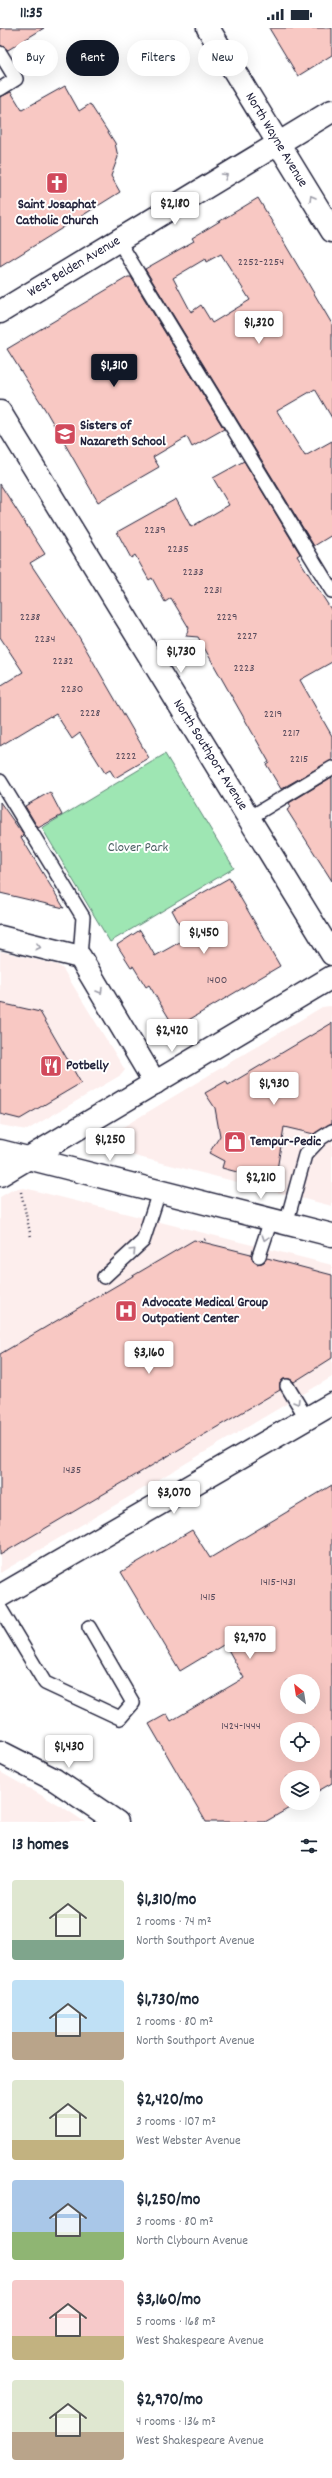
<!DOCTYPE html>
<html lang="en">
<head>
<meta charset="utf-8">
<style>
  body { margin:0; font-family:Dekko,sans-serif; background:#f6f6f7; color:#1f2937; height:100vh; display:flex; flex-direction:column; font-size:15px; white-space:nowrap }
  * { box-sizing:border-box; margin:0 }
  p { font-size:13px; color:#747a83 }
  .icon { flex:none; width:22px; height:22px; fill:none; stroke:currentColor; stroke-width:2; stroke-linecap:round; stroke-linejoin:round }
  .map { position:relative; height:1794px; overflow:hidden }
  .sheet { display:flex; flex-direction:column; background:#fff; flex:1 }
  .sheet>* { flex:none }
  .hud { position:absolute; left:12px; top:12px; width:308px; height:36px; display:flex; gap:8px }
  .needle { width:26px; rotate:330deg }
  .tools { position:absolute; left:280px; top:1646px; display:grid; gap:8px }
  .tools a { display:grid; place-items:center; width:40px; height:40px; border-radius:50%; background:#fff; box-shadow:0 4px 16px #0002; font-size:20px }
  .price { position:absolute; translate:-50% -34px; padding:0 9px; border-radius:4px; background:#fff; color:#222; font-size:13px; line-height:26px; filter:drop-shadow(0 1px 2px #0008) }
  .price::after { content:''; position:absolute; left:50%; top:24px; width:12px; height:9px; margin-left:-6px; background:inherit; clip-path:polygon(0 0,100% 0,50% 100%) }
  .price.current { background:#111827; color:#fff }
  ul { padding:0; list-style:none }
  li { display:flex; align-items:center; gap:12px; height:100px; padding:0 12px }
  li span { display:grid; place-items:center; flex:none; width:112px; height:80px; border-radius:4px; color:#555 }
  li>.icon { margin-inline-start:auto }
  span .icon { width:48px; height:48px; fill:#fffc; stroke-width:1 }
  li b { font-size:17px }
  h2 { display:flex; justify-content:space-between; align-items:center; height:48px; padding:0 12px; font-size:17px }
  .pill { padding:0 14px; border-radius:18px; background:#fff; box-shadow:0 4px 16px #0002; font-size:14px; line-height:36px }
  .pill.current { background:#111827; color:#fff }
  .status { display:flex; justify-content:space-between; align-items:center; height:28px; padding:0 20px; background:#fff; direction:ltr }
  .status svg { height:11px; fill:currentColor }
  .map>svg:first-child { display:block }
  .built { fill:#fdeeed }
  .green { fill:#9ee6b3; stroke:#608477 }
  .building { fill:#f8c8c3; stroke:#22223b; fill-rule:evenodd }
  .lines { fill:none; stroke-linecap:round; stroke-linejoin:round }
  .service-casing { stroke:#22223b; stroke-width:16 }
  .minor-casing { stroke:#22223b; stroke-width:25 }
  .tertiary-casing { stroke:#22223b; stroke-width:25 }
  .secondary-casing { stroke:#22223b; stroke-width:25 }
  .path { stroke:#22223b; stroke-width:2.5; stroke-dasharray:1 3; stroke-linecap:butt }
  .service { stroke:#fff; stroke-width:13 }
  .minor { stroke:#fff; stroke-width:22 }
  .tertiary { stroke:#fff; stroke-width:22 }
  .secondary { stroke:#fff; stroke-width:22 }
  .oneway { stroke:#9c9ca7 }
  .labels { text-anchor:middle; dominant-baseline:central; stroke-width:4; stroke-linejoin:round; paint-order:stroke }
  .number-label { font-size:12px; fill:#584c5d }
  .street-label { font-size:14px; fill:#22223b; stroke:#fff }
  .poi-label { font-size:14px; font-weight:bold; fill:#22223b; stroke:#fff; text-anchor:start }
  .park-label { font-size:14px; fill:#475d5f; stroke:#fff }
</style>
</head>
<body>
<div class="status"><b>11:35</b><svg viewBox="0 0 49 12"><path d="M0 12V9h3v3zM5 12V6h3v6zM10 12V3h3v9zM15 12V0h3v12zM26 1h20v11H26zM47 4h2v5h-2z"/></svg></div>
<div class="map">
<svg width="332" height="1794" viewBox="0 0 332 1794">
  <rect width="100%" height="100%" fill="#fff"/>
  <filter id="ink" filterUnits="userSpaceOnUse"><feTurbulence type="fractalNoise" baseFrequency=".025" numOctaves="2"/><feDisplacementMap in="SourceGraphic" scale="8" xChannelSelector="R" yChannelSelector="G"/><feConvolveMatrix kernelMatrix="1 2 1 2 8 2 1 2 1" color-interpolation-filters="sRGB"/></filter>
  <g filter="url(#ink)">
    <!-- built -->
    <path class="built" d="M0,923l58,14 5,4 62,101 -4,5 -94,55 -27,-5z
      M330,978l2,1v199l-217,-55 -6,-5 4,-13 209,-126z
      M24,1160l308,77v112l-332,196v-376l12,-7z
      M0,1744l64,36 21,14h-85z"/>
    <!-- green -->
    <path class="green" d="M165,726l69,114 -124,74 -68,-114z"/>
    <!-- building -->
    <path class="building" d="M0,0h44l-36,22 -8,-5z
      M269,0h63v27l-34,21z
      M65,58l14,25 11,-7 25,39 3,14 -7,19 9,16 -120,75v-170l11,-5 11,18z
      M258,170l74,126v94l-17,-29 -38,22 28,45 27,-15v94l-18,11 -169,-277 49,-28 -2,-3zM221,226l29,46 -38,23 -11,-18 -10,7 -18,-34 32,-19 1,3z
      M128,249h3l93,152 -32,18 -5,-10 -34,20 6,10 -61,35 -52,-91 -39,-62z
      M244,433l56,93 -3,2 35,55v51l-32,18 32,56v24l-51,29 -15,-25 3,-2 -71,-125 -12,-1 3,-8 -18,-30 -6,4 -13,-24 -3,2 -14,-25 -4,3 -14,-26 59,-33 15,28 38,-22 -16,-27z
      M0,456l45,70 -15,9 49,74 70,121 -34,20 -5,-8 -5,3 -25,-40 -8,6 -16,-25 -5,3 -1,-1 -50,30v-60l23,-14 -23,-35z
      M332,749v104l-45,-71 4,-3 -2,-4z
      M50,764l12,23 -24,13 -13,-22z
      M0,774l24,34 -3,1 43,71 -64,-15z
      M229,850l51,88 -105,62 -26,-43 -3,2 -13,-21 -2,1 -14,-22 23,-15 15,26 32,-18 -15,-28z
      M0,975l40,9 41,71 -61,36 -20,-5z
      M332,995v100l-18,11 -30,-7 -9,55 -53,-14 2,-7 -15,-8 11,-17 -5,-28 -10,-15 21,-12 2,4z
      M194,1212l57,14 2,7 4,3 7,-2 3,-4 65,17v83l-38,24 -4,-3h-7l-3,4v7l-280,165v-201z
      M332,1457v298l-19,11v-17h-26v26h11l-33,19h-59l-57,-98 18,-10 4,7 73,-43 -19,-34 -45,27 -59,-99 71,-42 18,28zM287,1653h26v26h-26zM287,1701h26v26h-26z"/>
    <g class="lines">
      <!-- service casing -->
      <g class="service-casing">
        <path id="service" d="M0,25l16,26 -16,10
          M118,212l214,351
          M0,753l83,136 -3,40
          M249,790l83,-50
          M286,1196l19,-69 16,-17 11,-7
          M259,1228l12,-36
          M104,1249l39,-36 16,-49
          M287,1358l20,33
          M0,1580l45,75 75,35 13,-15 -44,-76"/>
      </g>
      <!-- minor casing -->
      <g class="minor-casing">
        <path id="minor" d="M208,0l124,203
          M0,284l332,-201
          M0,384l332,542
          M0,909l80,20 75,126
          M0,1568l332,-192
          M0,1724l55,28 62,42"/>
      </g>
      <!-- tertiary casing -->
      <g class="tertiary-casing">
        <path id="tertiary" d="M0,1147l332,-198"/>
      </g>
      <!-- secondary casing -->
      <g class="secondary-casing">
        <path id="secondary" d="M0,1123l332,84"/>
      </g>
      <!-- path -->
      <path class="path" d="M21,1164l10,45
        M201,1214l5,-3"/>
      <!-- service -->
      <use href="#service" class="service"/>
      <!-- minor -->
      <use href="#minor" class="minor"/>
      <!-- tertiary -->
      <use href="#tertiary" class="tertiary"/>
      <!-- secondary -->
      <use href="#secondary" class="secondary"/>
    </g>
    <!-- one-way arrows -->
    <defs><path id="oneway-chevron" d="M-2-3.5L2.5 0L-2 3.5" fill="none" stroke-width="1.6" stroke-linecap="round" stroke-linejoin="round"/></defs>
    <g class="oneway">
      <use href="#oneway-chevron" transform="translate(225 148) rotate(-31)"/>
      <use href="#oneway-chevron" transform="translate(312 170) rotate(-121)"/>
      <use href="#oneway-chevron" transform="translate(38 919) rotate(14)"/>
      <use href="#oneway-chevron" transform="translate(100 963) rotate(59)"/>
      <use href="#oneway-chevron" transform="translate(265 1210) rotate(108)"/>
      <use href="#oneway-chevron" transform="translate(133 1223) rotate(-45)"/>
      <use href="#oneway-chevron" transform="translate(297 1374) rotate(59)"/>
    </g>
  </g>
  <!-- icons -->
  <defs>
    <g id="church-square" transform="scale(1.15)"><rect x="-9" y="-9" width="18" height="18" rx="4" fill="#d1495b" stroke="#fff"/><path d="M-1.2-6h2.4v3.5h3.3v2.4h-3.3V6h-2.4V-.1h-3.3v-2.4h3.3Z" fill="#fff"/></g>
    <g id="school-square" transform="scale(1.15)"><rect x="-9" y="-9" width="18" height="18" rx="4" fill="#d1495b" stroke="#fff"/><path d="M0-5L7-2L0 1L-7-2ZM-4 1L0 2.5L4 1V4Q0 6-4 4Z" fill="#fff"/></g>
    <g id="restaurant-square" transform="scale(1.15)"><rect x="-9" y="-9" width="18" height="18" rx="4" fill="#d1495b" stroke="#fff"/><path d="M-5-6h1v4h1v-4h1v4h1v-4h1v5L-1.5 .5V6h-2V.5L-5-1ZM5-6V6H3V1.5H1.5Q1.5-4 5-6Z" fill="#fff"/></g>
    <g id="shop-square" transform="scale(1.15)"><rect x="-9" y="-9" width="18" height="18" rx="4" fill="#d1495b" stroke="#fff"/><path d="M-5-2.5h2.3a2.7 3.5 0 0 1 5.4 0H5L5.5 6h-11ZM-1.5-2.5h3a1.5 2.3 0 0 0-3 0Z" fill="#fff"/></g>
    <g id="hospital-square" transform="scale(1.15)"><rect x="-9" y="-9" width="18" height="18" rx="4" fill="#d1495b" stroke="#fff"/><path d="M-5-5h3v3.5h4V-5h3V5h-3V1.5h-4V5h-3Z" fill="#fff"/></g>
  </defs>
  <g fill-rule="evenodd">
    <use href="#church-square" x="57" y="155"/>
    <use href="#school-square" x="65" y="406"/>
    <use href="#restaurant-square" x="51" y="1038"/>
    <use href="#shop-square" x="235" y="1114"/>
    <use href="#hospital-square" x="126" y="1283"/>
  </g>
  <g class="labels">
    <!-- number labels -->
    <g class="number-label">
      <text x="261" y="234">2252-2254</text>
      <text x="155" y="502">2239</text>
      <text x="178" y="521">2235</text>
      <text x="193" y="544">2233</text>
      <text x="213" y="562">2231</text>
      <text x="30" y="589">2238</text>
      <text x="227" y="589">2229</text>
      <text x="247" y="608">2227</text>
      <text x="45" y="611">2234</text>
      <text x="63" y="633">2232</text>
      <text x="244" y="640">2223</text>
      <text x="72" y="661">2230</text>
      <text x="90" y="685">2228</text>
      <text x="273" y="686">2219</text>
      <text x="291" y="705">2217</text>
      <text x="126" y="728">2222</text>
      <text x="299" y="731">2215</text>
      <text x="217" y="952">1400</text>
      <text x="72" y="1442">1435</text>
      <text x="278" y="1554">1415-1431</text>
      <text x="208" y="1569">1415</text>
      <text x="241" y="1698">1424-1444</text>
    </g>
    <!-- street labels -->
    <g class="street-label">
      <text transform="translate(276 112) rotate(59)">North Wayne Avenue</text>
      <text transform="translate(74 239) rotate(-31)">West Belden Avenue</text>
      <text transform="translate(210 727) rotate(58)">North Southport Avenue</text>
    </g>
    <!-- poi labels -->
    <g class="poi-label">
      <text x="57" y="177" text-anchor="middle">Saint Josaphat<tspan x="57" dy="16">Catholic Church</tspan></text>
      <text x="80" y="398">Sisters of<tspan x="80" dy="16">Nazareth School</tspan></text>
      <text x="66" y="1038">Potbelly</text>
      <text x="250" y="1114">Tempur-Pedic</text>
      <text x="142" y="1275">Advocate Medical Group<tspan x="142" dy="16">Outpatient Center</tspan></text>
    </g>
    <!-- park labels -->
    <g class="park-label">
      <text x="138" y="820">Clover Park</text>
    </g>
  </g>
</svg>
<div class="tools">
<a><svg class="needle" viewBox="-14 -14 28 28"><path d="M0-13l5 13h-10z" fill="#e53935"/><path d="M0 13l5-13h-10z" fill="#747a83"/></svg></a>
<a><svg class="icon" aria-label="locate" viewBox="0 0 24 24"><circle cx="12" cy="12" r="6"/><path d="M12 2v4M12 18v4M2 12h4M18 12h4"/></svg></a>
<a><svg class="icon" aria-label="layers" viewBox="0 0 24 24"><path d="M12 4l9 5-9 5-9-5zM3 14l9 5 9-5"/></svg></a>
</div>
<b class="price" style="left:175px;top:198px">$2,180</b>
<b class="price" style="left:259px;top:317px">$1,320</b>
<b class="price current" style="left:114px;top:360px">$1,310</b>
<b class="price" style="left:181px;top:646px">$1,730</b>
<b class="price" style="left:204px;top:927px">$1,450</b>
<b class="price" style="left:172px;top:1025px">$2,420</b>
<b class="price" style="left:274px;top:1078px">$1,930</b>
<b class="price" style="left:110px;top:1134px">$1,250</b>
<b class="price" style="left:261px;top:1172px">$2,210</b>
<b class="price" style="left:149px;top:1347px">$3,160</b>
<b class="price" style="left:174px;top:1487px">$3,070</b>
<b class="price" style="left:250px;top:1632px">$2,970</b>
<b class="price" style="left:69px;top:1741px">$1,430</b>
<div class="hud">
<a class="pill">Buy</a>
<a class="pill current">Rent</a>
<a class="pill">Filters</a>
<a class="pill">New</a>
</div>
</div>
<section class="sheet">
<h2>13 homes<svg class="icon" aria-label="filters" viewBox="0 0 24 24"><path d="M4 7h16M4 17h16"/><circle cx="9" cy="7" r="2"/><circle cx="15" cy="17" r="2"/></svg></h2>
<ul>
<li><span style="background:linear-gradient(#dfe7d0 75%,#7fa58c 0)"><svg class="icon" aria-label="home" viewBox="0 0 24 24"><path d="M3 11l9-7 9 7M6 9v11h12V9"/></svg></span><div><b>$1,310/mo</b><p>2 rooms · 74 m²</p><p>North Southport Avenue</p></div></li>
<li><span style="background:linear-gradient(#bfe0f5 65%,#b9a48a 0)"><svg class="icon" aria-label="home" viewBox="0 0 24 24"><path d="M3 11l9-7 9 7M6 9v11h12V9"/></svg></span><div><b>$1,730/mo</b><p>2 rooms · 80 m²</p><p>North Southport Avenue</p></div></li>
<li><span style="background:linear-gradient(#dfe7d0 75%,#c2b280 0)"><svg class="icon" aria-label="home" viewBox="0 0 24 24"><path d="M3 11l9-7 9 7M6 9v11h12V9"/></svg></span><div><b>$2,420/mo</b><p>3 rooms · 107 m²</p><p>West Webster Avenue</p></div></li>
<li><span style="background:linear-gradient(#a9c7e8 65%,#8fb573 0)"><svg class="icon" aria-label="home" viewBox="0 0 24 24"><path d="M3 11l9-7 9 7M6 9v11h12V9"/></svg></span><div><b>$1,250/mo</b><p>3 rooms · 80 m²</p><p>North Clybourn Avenue</p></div></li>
<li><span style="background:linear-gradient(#f6c9c9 70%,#c2b280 0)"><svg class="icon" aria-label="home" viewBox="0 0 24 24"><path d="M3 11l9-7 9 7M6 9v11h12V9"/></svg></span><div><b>$3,160/mo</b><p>5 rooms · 168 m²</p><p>West Shakespeare Avenue</p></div></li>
<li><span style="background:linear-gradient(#dfe7d0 65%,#b9a48a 0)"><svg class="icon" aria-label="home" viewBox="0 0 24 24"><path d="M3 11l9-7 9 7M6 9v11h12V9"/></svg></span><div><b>$2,970/mo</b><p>4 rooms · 136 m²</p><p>West Shakespeare Avenue</p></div></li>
</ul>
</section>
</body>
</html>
